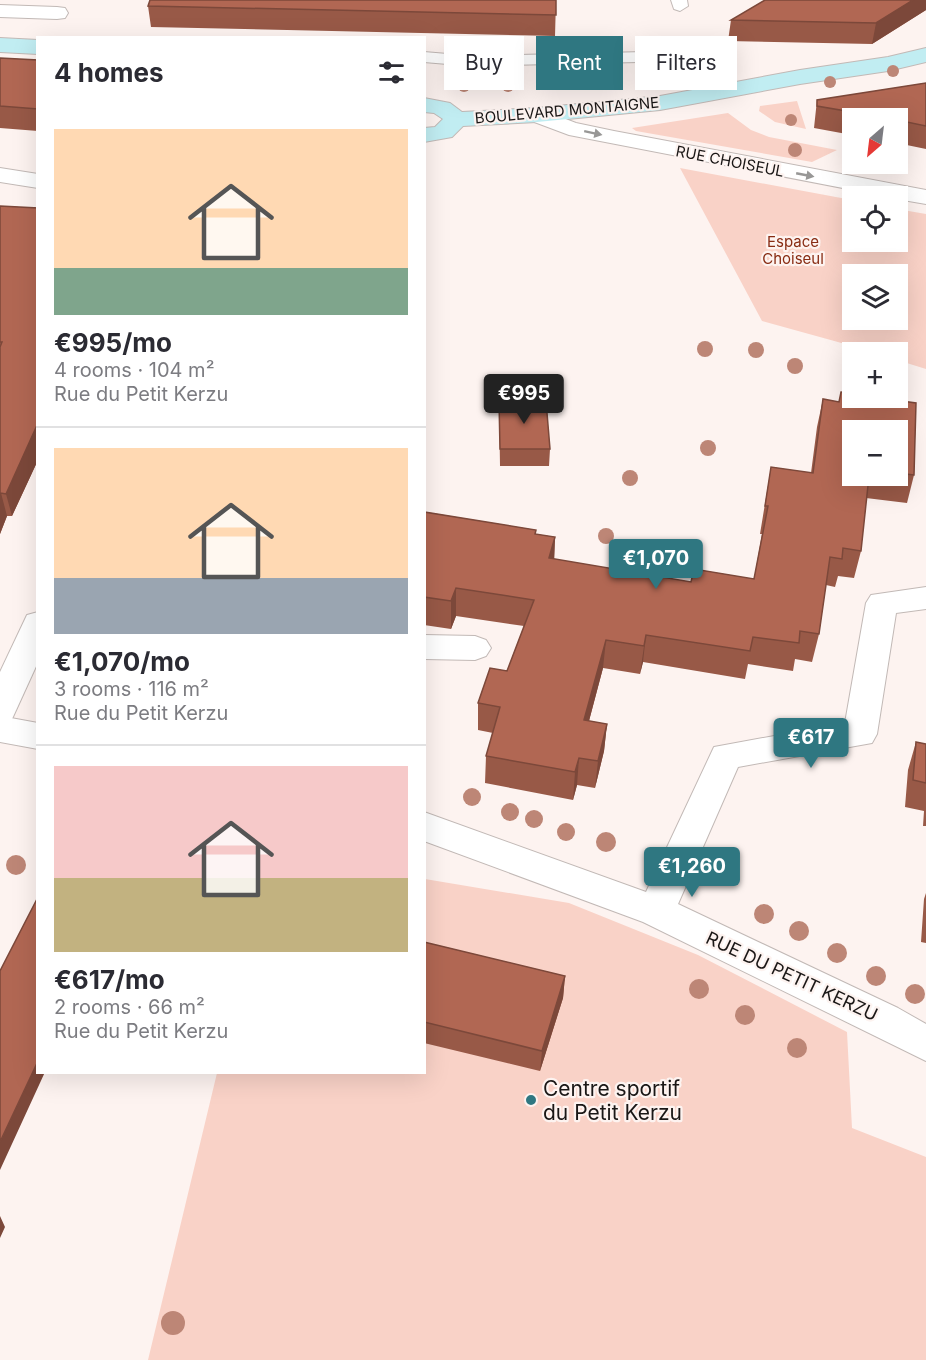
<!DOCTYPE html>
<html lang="en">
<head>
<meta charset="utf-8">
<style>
  body { margin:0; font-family:Inter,sans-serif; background:#f7f7f7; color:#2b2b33; height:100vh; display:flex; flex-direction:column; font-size:22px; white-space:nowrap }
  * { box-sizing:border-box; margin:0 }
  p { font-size:20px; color:#7c7c81 }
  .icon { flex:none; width:33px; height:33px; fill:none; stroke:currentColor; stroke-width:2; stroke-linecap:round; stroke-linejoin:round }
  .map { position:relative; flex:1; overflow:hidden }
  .panel { position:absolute; left:36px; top:36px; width:390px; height:1038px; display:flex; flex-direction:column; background:#fff; border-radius:0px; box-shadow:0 6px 24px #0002 }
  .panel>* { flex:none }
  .top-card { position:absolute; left:444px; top:36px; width:392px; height:54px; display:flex; gap:12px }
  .needle { width:39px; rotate:208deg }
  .tools { position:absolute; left:842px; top:108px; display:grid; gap:12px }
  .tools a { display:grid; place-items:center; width:66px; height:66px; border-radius:0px; background:#fff; box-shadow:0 6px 24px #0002; font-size:30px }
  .price { position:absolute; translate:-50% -51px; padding:0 14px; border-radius:6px; background:#2f7781; color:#fff; font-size:20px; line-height:39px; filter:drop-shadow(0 2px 3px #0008) }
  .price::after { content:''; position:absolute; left:50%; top:36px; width:18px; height:14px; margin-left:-9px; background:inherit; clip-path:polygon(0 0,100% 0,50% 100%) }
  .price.current { background:#222; color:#fff }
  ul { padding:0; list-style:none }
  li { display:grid; align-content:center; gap:12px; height:318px; padding:0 18px }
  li+li { border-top:2px solid #e1e1e2 }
  li span { display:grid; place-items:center; height:186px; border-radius:0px; color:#555 }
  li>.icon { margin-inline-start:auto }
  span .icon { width:108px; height:108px; fill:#fffc; stroke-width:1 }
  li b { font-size:26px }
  h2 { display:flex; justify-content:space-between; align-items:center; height:72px; padding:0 18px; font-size:26px }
  .chip { padding:0 21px; border-radius:0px; background:#fff; box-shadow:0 6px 24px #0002; font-size:21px; line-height:54px }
  .chip.current { background:#2f7781; color:#fff }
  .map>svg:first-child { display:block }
  .green { fill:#f9d2c7; fill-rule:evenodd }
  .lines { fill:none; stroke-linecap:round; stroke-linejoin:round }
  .service-casing { stroke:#c2b9b6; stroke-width:2 }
  .minor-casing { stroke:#c2b9b6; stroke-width:2 }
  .tertiary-casing { stroke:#c2b9b6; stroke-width:2 }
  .secondary-casing { stroke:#c2b9b6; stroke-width:2 }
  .service { fill:#fff; fill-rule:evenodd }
  .minor { fill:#fff; fill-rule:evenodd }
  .tertiary { fill:#fff; fill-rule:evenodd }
  .secondary { fill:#c1edf2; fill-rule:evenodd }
  .tree { fill:#bd8676 }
  .wall { fill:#985947; fill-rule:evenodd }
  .shaded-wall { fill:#7c483a }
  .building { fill:#b16753; stroke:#7c483a; stroke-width:1.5 }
  .oneway { fill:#989796 }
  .poi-dot { fill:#2f7781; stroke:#fdf3f0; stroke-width:2 }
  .labels { text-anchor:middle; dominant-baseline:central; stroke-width:4.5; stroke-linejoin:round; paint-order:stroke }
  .far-street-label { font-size:15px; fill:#1a1716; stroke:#fdf3f0 }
  .far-park-label { font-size:15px; fill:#882c13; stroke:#fdf3f0 }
  .street-label { font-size:18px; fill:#1a1716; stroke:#fdf3f0 }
  .near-poi-label { font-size:21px; fill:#1a1716; stroke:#fdf3f0; text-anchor:start }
</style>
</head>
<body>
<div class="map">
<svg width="926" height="1360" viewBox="0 0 926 1360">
  <rect width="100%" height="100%" fill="#fdf3f0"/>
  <!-- green -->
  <path class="green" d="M797,101l9,28 -31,-7 -16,-11 1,-5z
    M728,113l23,17 18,7 68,13 -25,12 -176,-31 -4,-3z
    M680,168l172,32v42h45v-33l29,5v155l-29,-9v-8h-23l-112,-31zM852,274h45v46h-45z
    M425,879l144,24 129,52 149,77 5,96 74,29v203h-778l69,-287 207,-1z"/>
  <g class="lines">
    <!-- service casing -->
    <g class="service-casing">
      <path id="service" d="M671,0h16l1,6 -8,5 -6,-2z
        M687,51l6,1 34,35 3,4 -3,4h-12l-33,-34 -211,5 -47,-4v-10l47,4z"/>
    </g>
    <!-- minor casing -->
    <g class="minor-casing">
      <path id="minor" d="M0,5l57,2 8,1 3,5 -3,5 -8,1 -57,-2z
        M537,108l39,15 38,8 312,59v14l-29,-5v-3h-13l-315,-61 -40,-15 -4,-5 4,-5z
        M0,168l38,6v14l-38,-6z
        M926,587v22l-30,4 -19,121 -5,9 -134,24 -60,137 220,104 28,16v37l-283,-139 -219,-81v-29l222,80 68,-145 131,-24 21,-120 5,-8z
        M424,635l51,1 11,4 5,8 -5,8 -11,4 -51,-1z
        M0,716l38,7v26l-38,-7z"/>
    </g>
    <!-- tertiary casing -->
    <g class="tertiary-casing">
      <path id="tertiary" d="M38,612v50l-26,57 -12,4v-51l27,-57z"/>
    </g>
    <!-- secondary casing -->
    <g class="secondary-casing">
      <path id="secondary" d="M0,38l38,2v14l-38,-2z
        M926,48v14l-38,9 -88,13 -140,26 -123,12 -74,4 -11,11 -28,5v-14l11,-1 8,-8 -9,-6 -10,-1v-14l26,5 12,9 75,-4 123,-12 140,-26 88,-13z"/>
    </g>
    <!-- service -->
    <use href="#service" class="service"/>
    <!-- minor -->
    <use href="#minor" class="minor"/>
    <!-- tertiary -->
    <use href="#tertiary" class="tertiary"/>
    <!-- secondary -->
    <use href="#secondary" class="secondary"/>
  </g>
  <!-- trees -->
  <g class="tree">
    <circle cx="893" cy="71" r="6"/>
    <circle cx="830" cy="82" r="6"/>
    <circle cx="464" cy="86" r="6"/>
    <circle cx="508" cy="86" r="6"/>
    <circle cx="791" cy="120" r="6"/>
    <circle cx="795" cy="150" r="7"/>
    <circle cx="705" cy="349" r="8"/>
    <circle cx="756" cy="350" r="8"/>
    <circle cx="795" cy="366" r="8"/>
    <circle cx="708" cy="448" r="8"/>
    <circle cx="630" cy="478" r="8"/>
    <circle cx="606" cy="536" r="8"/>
    <circle cx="472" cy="797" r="9"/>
    <circle cx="510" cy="812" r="9"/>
    <circle cx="534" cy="819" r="9"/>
    <circle cx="566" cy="832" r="9"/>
    <circle cx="606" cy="842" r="10"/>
    <circle cx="16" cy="865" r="10"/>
    <circle cx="764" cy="914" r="10"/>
    <circle cx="799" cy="931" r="10"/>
    <circle cx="837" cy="953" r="10"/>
    <circle cx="876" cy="976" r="10"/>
    <circle cx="699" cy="989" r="10"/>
    <circle cx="915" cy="994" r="10"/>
    <circle cx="745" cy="1015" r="10"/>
    <circle cx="797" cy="1048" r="10"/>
    <circle cx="173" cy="1323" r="12"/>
  </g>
  <!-- wall -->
  <path class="wall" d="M556,0l-1,36 -404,-9 -3,-21z
    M926,0v10l-54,34 -144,-3 3,-21z
    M0,58l38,2v71l-38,-3z
    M926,83v66l-29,-6v-25h-45v17l-38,-7 3,-28z
    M0,206l38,2v252l-26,56h-5l-7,18z
    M841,392l11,2v4h27l37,5 -2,72 -7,28 -41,-5 -5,53 -7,27 -16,-2 -3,11 -9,-2 -7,49 -7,28 -17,-3 -2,12 -45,-7 -3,15 -102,-17 -3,12 -37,-6 -14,53 18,3 -3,27 -9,37 -18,-3 -4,15 -88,-17 1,-27 7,-23 -15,-3v-27l12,-35 17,3 17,-45 -68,-10 -5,13 -27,-4v-133h1l1,20 110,18v4l19,3 -1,22 137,23 3,-13 60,10 8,-45h-2l11,-67 40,6 6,-46 6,-28 16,3zM852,430h45v46h-45z
    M499,401l51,48 -1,17h-49z
    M916,742l10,2v82h-3l1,-15 -19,-4 3,-37z
    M926,893v50l-5,-1 3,-43z
    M424,942l141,34 -2,22 -23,73 -116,-28z"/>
  <!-- shaded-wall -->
  <path class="shaded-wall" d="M913,0h13v10l-54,34 4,-21z
    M38,423v37l-26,56 -6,-22z
    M425,492l1,28 -2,4v-29z
    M1,493l6,23 -7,18v-39z
    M555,537l-1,28 -5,-7z
    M456,588v28l-5,13v-28z
    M646,635l-3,27 -3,12 4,-28z
    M606,640l-3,28 -21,79 2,-27z
    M607,724l-3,27 -9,37 3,-27z
    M579,758l-2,27 -4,15 2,-28z
    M565,976l-2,22 -23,73 2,-20z
    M38,1061v11h7l-45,98v-28z
    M0,1216l5,11 -5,11z"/>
  <!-- building -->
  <path class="building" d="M150,0h406v15l-408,-9z
    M765,0h148l-37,23 -145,-3z
    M0,58l38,2v49l-38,-3z
    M926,83v43l-29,-6v-2h-10l-70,-12v-6z
    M0,206l38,2v215l-32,71 -5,-1 -1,2v-148l2,-5h-2z
    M841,392l11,2v4h27l37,5 -2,72 -17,-2v-43h-45v46h17l-8,75 -18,-3 -1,11 -12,-2 -11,77 -19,-3 -1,12 -46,-6 -3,14 -104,-16 -2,11 -38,-6 -22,80 23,4 -9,37 -19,-3 -4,14 -89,-16 14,-49 -22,-4 12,-35 17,3 27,-71 -78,-12 -5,13 -27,-4v-85l112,18 -1,4 20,3 -6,21 142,24 3,-13 60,10 14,-73h-3l6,-39 42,6 10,-74 16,3z
    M499,401h47l4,48h-50z
    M916,742l10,2v39l-13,-3z
    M38,897v164l-38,81v-171z
    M424,942l141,34 -23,75 -118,-29z"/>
  <!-- one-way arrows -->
  <defs><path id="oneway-solid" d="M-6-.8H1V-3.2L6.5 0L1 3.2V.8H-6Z" transform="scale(1.5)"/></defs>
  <g class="oneway">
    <use href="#oneway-solid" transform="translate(593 133) rotate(12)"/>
    <use href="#oneway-solid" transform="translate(805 175) rotate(11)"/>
  </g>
  <!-- markers -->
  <circle class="poi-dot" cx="531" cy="1100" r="6"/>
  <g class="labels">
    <!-- far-street labels -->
    <g class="far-street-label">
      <text transform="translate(567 110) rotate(-5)">BOULEVARD MONTAIGNE</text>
      <text transform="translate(730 161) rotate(11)">RUE CHOISEUL</text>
    </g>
    <!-- far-park labels -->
    <g class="far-park-label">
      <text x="793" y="241">Espace<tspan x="793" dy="17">Choiseul</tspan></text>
    </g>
    <!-- street labels -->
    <g class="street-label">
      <text transform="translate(792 976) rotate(25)">RUE DU PETIT KERZU</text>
    </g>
    <!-- near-poi labels -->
    <g class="near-poi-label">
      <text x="543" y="1088">Centre sportif<tspan x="543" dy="24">du Petit Kerzu</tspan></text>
    </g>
  </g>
</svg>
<div class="tools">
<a><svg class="needle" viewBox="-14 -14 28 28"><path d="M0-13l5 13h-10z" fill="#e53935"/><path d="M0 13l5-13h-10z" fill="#7c7c81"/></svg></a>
<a><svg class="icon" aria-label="locate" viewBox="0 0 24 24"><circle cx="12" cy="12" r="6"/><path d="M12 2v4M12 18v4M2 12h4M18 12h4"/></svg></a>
<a><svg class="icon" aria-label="layers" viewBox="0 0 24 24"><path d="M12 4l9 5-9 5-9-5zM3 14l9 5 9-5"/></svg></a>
<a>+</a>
<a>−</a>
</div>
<b class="price current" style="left:524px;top:425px">€995</b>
<b class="price" style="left:656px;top:590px">€1,070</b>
<b class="price" style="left:811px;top:769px">€617</b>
<b class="price" style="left:692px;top:898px">€1,260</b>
<div class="top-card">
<a class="chip">Buy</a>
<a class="chip current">Rent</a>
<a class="chip">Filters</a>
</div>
<section class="panel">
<h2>4 homes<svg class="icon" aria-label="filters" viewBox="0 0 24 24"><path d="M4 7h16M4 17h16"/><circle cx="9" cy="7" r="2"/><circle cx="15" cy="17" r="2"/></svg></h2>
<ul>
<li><span style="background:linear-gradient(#ffd9b3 75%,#7fa58c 0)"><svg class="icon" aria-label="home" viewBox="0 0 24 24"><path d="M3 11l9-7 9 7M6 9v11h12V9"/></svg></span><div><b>€995/mo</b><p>4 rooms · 104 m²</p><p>Rue du Petit Kerzu</p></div></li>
<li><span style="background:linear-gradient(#ffd9b3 70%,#9aa5b1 0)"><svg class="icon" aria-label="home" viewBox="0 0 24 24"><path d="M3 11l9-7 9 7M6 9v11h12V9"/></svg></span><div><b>€1,070/mo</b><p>3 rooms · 116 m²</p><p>Rue du Petit Kerzu</p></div></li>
<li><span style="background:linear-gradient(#f6c9c9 60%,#c2b280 0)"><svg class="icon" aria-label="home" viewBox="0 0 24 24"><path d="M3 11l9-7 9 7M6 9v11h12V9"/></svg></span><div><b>€617/mo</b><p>2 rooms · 66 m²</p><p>Rue du Petit Kerzu</p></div></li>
</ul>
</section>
</div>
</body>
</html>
